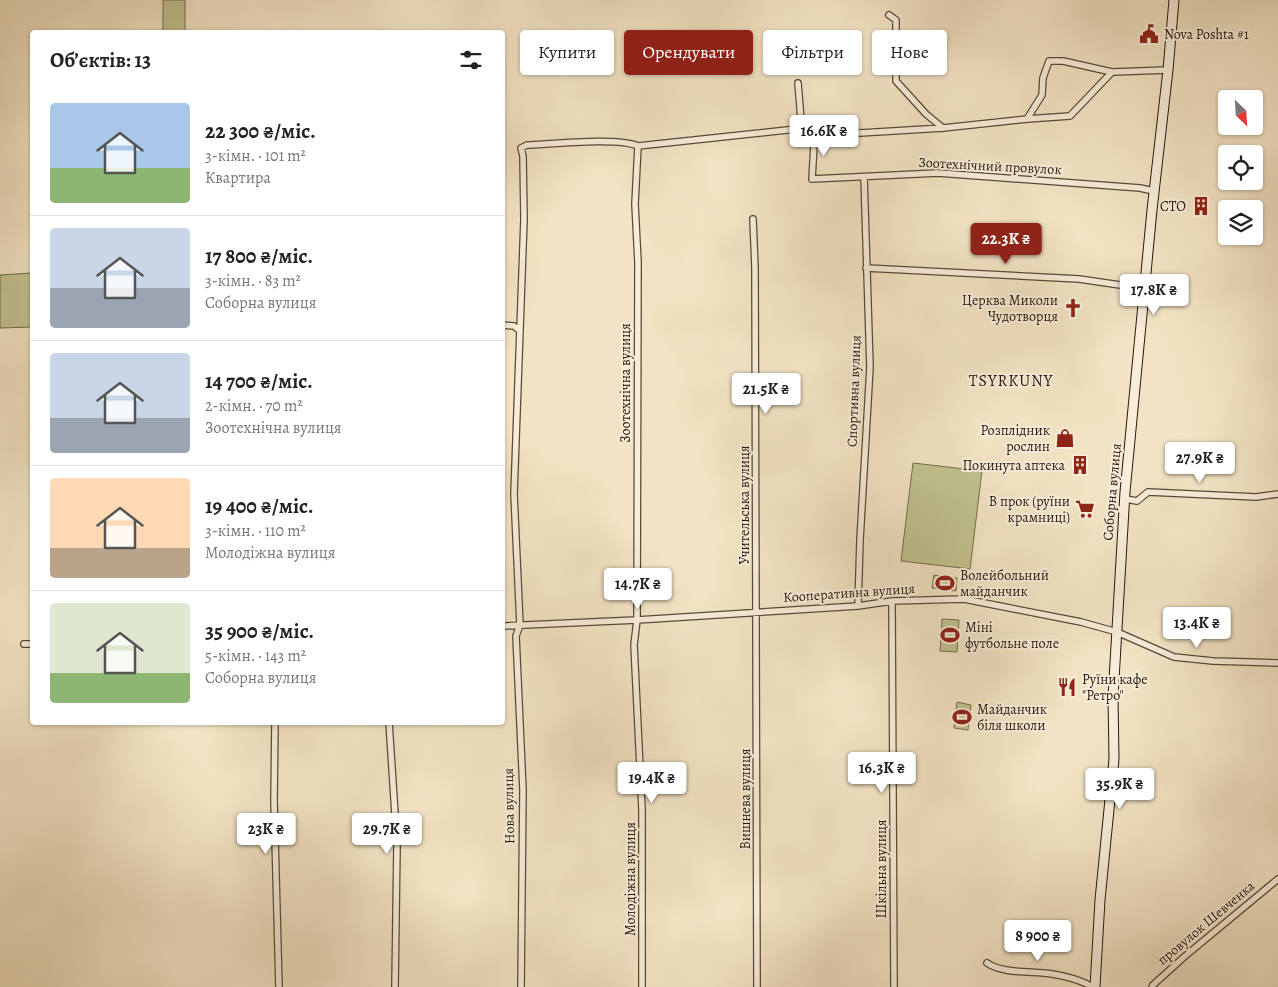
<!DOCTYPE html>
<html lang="uk">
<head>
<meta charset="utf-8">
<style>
  body { margin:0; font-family:Alegreya,serif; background:#f6f6f6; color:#222; height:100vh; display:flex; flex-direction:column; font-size:19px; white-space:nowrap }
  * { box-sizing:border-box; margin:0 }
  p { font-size:16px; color:#767676 }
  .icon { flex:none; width:28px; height:28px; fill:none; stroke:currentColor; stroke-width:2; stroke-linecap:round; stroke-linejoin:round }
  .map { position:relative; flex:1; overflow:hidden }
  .side { position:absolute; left:30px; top:30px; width:475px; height:695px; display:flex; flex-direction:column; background:#fff; border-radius:5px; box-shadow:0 1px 4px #0004 }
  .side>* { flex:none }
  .banner { position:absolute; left:520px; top:30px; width:475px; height:45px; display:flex; gap:10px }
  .needle { width:32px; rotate:155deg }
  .fabs { position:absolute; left:1218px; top:90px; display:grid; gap:10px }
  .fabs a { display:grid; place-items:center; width:45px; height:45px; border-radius:5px; background:#fff; box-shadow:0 1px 4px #0004; font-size:25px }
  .price { position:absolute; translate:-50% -42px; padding:0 11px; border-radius:5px; background:#fff; color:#222; font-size:16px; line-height:32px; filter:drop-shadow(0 1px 2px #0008) }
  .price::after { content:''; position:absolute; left:50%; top:30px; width:15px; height:11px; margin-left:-8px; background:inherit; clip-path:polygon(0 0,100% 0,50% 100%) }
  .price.active { background:#8f2418; color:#fff }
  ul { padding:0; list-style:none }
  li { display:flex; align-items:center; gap:15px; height:125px; padding:0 20px }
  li+li { border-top:1px solid #e0e0e0 }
  li span { display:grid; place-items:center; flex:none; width:140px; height:100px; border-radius:5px; color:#555 }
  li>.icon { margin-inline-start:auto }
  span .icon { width:60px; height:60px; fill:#fffc; stroke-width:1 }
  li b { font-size:21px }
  h2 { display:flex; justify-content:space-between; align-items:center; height:60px; padding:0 20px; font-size:21px }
  .chip { padding:0 18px; border-radius:5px; background:#fff; box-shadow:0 1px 4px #0004; font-size:18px; line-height:45px }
  .chip.active { background:#8f2418; color:#fff }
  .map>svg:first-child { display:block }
  .green { fill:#c1c18f; stroke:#726c4d }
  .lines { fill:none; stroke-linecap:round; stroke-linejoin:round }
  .street-casing { stroke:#574939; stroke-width:8 }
  .secondary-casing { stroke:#23160b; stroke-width:11 }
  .street { stroke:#f7edd9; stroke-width:5.5 }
  .secondary { stroke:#f7edd9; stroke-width:9 }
  .labels { text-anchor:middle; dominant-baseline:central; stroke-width:4; stroke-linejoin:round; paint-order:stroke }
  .poi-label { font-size:14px; fill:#23160b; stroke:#f7edd9; text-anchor:start }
  .street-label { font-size:14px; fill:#23160b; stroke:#f7edd9 }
  .quarter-label { font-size:16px; letter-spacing:1px; fill:#23160b; stroke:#f7edd9 }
</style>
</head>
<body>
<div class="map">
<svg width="1278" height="987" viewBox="0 0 1278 987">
  <rect width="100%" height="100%" fill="#f2e3c4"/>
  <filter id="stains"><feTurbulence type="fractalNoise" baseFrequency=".004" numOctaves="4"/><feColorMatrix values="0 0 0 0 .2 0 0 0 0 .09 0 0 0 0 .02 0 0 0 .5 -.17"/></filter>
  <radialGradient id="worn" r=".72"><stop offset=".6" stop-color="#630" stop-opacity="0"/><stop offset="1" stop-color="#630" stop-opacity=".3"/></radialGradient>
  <!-- green -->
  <path class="green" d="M163,0h22v32h-22z
    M32,273v54l-32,1v-53z
    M913,463l69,8 -12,98 -69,-8z
    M934,575l23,3 -1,13 -24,-3z
    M942,619l17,1 -2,32 -17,-1z
    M957,702l14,3 -3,25 -14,-2z"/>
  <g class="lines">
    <!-- street casing -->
    <g class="street-casing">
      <path id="street" d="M889,15l7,5v61l30,33 17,14
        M798,83l3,37 6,8
        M1027,119l15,-24 1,-17 6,-17h14l49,11
        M815,127l45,6 83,-5 84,-9 43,-3 42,-44 56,-2
        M638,146l-3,58 3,58 -1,358 -3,25 8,164v178
        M753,219l2,49 2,719
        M866,268l213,11 48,7 19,1
        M502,325l12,1 6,5
        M1125,499l12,2 11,-9 108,5 22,-3
        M892,601l2,386
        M858,606l2,-66 10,-173 -6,-190
        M502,626l135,-6 221,-14 34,-5 72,-2 117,23 36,10 57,25 39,4 65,2
        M24,644h8
        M275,722l-1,78 5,187
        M389,722l8,123 -2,142
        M987,963c16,11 45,8 65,11 14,2 28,6 41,13
        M521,987l2,-197 -7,-154 4,-11 -6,-131 10,-275 -1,-63 -2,-8 6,-3c24,-1 92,-8 111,1l177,-19 -3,52 126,-6 202,15 14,3
        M1152,987l1,-2 31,-28 94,-78"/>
    </g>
    <!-- secondary casing -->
    <g class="secondary-casing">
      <path id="secondary" d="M1095,987l5,-87 14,-141 -1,-62 12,-205 27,-282 16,-140 6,-70"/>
    </g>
    <!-- street -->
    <use href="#street" class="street"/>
    <!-- secondary -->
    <use href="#secondary" class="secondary"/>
  </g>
  <!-- icons -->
  <defs>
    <g id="civic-bare" transform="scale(1.5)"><path d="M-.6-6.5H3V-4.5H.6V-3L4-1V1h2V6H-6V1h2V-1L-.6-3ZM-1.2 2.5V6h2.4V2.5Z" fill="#8f2418" stroke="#f7edd9" stroke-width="2.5" paint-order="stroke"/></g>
    <g id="building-bare" transform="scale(1.5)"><path d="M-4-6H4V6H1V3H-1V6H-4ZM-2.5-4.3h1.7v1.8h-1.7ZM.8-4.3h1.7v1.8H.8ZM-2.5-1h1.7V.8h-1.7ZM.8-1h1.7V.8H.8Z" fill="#8f2418" stroke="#f7edd9" stroke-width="2.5" paint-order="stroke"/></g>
    <g id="church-bare" transform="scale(1.5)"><path d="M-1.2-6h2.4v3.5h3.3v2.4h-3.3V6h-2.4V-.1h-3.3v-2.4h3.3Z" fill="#8f2418" stroke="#f7edd9" stroke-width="2.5" paint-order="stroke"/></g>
    <g id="shop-bare" transform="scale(1.5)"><path d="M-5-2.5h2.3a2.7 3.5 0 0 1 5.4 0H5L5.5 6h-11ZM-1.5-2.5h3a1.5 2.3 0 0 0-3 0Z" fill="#8f2418" stroke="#f7edd9" stroke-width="2.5" paint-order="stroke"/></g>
    <g id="supermarket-bare" transform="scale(1.5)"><path d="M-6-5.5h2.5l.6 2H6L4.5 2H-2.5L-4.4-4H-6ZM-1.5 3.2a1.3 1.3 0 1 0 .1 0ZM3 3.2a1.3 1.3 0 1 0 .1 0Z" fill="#8f2418" stroke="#f7edd9" stroke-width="2.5" paint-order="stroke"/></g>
    <g id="stadium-bare" transform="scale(1.5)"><path d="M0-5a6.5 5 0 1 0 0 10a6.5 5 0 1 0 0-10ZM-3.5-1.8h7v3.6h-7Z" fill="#8f2418" stroke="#f7edd9" stroke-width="2.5" paint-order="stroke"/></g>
    <g id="restaurant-bare" transform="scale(1.5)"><path d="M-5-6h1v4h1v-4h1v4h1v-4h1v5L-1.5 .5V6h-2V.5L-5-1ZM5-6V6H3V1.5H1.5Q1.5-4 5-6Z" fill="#8f2418" stroke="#f7edd9" stroke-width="2.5" paint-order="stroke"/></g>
  </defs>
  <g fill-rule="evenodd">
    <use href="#civic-bare" x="1149" y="34"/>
    <use href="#building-bare" x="1201" y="206"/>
    <use href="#church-bare" x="1073" y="308"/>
    <use href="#shop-bare" x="1065" y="438"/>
    <use href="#building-bare" x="1080" y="465"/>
    <use href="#supermarket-bare" x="1085" y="509"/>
    <use href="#stadium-bare" x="945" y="583"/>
    <use href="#stadium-bare" x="950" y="635"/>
    <use href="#restaurant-bare" x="1067" y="687"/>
    <use href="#stadium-bare" x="962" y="717"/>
  </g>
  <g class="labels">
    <!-- poi labels -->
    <g class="poi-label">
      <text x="1164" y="34">Nova Poshta #1</text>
      <text x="1186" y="206" text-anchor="end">СТО</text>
      <text x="1058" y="300" text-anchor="end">Церква Миколи<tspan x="1058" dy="16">Чудотворця</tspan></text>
      <text x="1050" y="430" text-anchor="end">Розплідник<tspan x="1050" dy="16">рослин</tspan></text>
      <text x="1065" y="465" text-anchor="end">Покинута аптека</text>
      <text x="1070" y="501" text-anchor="end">В прок (руїни<tspan x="1070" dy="16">крамниці)</tspan></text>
      <text x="960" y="575">Волейбольний<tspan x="960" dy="16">майданчик</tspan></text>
      <text x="965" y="627">Міні<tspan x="965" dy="16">футбольне поле</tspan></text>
      <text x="1082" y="679">Руїни кафе<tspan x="1082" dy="16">"Ретро"</tspan></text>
      <text x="977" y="709">Майданчик<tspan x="977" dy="16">біля школи</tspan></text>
    </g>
    <!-- street labels -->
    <g class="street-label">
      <text transform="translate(990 166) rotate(3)">Зоотехнічний провулок</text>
      <text transform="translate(625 383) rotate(-90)">Зоотехнічна вулиця</text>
      <text transform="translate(854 391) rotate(-88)">Спортивна вулиця</text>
      <text transform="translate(1112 492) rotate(-85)">Соборна вулиця</text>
      <text transform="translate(744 505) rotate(-90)">Учительська вулиця</text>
      <text transform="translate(849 593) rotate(-4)">Кооперативна вулиця</text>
      <text transform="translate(745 799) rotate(-90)">Вишнева вулиця</text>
      <text transform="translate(509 806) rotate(-91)">Нова вулиця</text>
      <text transform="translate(881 869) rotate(-90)">Шкільна вулиця</text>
      <text transform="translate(630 879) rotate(-90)">Молодіжна вулиця</text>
      <text transform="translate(1206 923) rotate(-40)">провулок Шевченка</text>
    </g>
    <!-- quarter labels -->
    <g class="quarter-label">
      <text x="1011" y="381">TSYRKUNY</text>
    </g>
  </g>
  <rect width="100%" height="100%" filter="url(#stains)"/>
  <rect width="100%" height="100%" fill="url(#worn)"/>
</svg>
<div class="fabs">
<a><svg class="needle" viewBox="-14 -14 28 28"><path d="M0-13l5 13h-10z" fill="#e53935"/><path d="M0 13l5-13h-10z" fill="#767676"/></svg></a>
<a><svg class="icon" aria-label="locate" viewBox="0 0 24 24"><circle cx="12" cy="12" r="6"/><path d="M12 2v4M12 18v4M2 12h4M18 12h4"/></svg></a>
<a><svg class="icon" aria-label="layers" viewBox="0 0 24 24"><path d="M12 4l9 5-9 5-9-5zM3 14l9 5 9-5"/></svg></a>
</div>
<b class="price" style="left:824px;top:157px">16.6K ₴</b>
<b class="price active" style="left:1006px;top:265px">22.3K ₴</b>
<b class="price" style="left:1154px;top:316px">17.8K ₴</b>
<b class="price" style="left:766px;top:415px">21.5K ₴</b>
<b class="price" style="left:1200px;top:484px">27.9K ₴</b>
<b class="price" style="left:638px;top:610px">14.7K ₴</b>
<b class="price" style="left:1197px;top:649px">13.4K ₴</b>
<b class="price" style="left:882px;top:794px">16.3K ₴</b>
<b class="price" style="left:652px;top:804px">19.4K ₴</b>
<b class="price" style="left:1120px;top:810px">35.9K ₴</b>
<b class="price" style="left:266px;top:855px">23K ₴</b>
<b class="price" style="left:387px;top:855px">29.7K ₴</b>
<b class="price" style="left:1038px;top:962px">8 900 ₴</b>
<div class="banner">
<a class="chip">Купити</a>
<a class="chip active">Орендувати</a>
<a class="chip">Фільтри</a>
<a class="chip">Нове</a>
</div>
<section class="side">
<h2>Об’єктів: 13<svg class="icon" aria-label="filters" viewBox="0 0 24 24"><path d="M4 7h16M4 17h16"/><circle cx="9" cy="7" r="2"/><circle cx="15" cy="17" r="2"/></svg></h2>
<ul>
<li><span style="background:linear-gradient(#a9c7e8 65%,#8fb573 0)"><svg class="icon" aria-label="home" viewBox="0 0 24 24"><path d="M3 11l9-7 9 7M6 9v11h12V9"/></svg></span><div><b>22 300 ₴/міс.</b><p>3-кімн. · 101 m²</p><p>Квартира</p></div></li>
<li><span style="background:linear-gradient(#c9d6e8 60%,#9aa5b1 0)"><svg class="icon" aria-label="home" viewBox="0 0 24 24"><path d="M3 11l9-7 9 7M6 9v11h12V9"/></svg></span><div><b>17 800 ₴/міс.</b><p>3-кімн. · 83 m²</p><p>Соборна вулиця</p></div></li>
<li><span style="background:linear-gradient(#c9d6e8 65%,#9aa5b1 0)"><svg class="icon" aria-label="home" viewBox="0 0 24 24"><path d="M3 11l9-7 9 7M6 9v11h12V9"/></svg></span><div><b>14 700 ₴/міс.</b><p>2-кімн. · 70 m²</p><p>Зоотехнічна вулиця</p></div></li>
<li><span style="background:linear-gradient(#ffd9b3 70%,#b9a48a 0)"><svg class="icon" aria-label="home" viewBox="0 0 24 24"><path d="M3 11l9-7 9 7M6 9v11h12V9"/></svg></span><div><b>19 400 ₴/міс.</b><p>3-кімн. · 110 m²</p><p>Молодіжна вулиця</p></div></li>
<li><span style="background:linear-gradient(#dfe7d0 70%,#8fb573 0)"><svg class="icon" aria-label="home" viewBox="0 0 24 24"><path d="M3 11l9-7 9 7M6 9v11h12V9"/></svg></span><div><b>35 900 ₴/міс.</b><p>5-кімн. · 143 m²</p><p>Соборна вулиця</p></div></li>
</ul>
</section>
</div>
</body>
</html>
